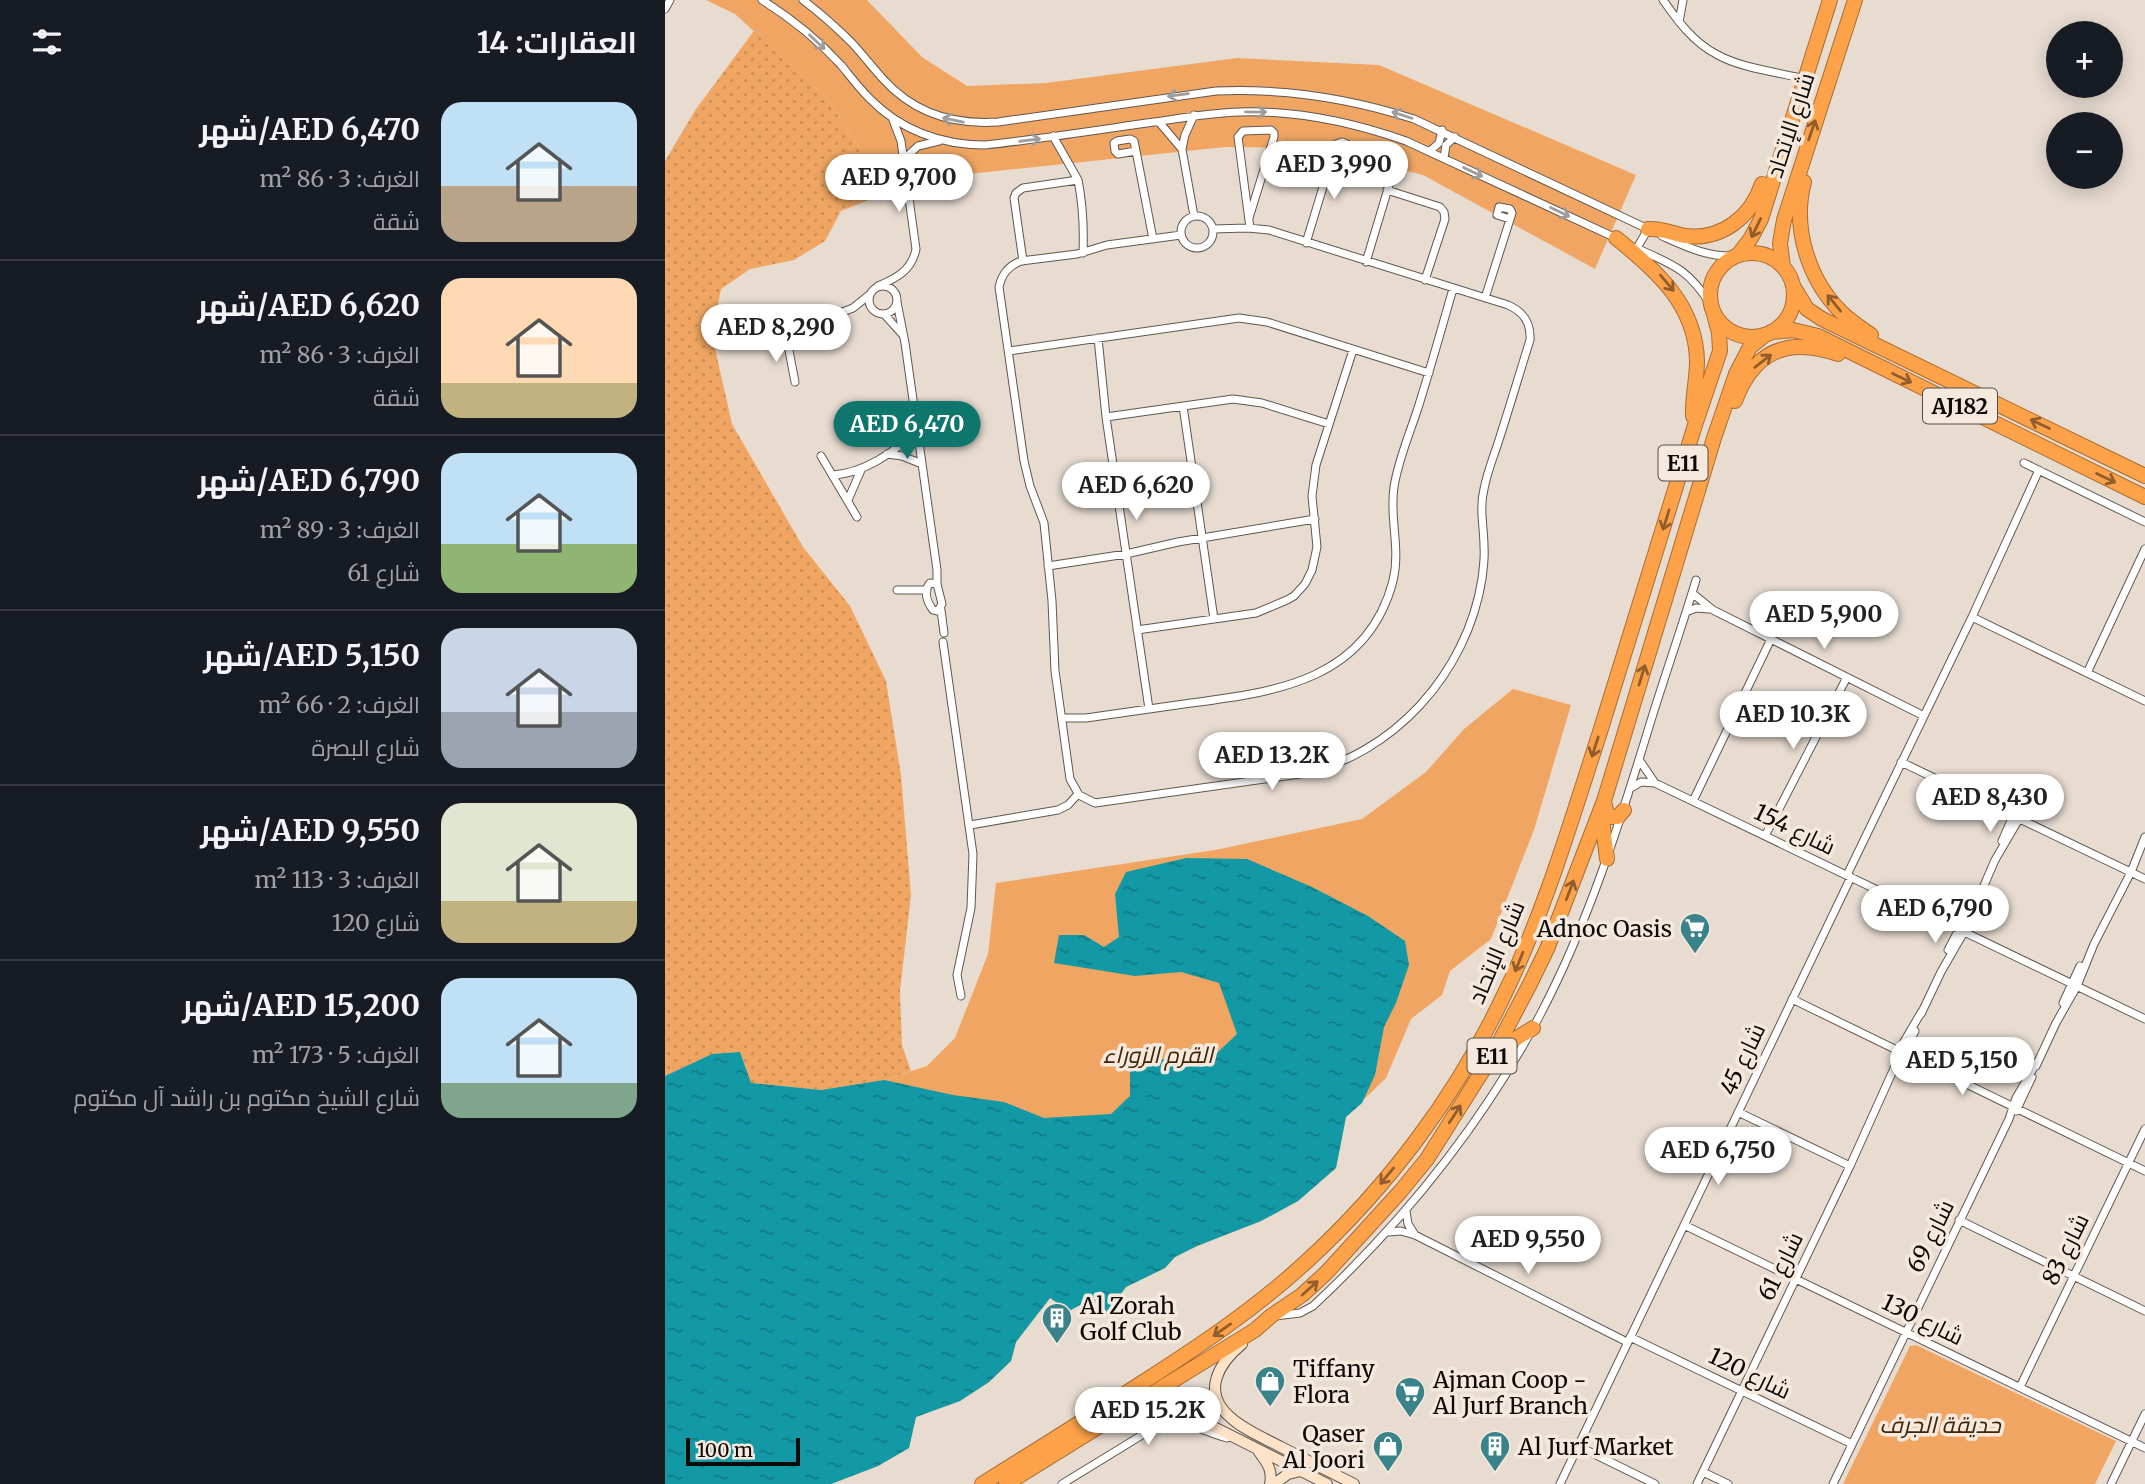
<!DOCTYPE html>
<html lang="ar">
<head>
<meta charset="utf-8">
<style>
  body { margin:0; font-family:Merriweather,Cairo,serif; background:#20242c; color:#f1f3f6; direction:rtl; height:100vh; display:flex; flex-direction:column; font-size:26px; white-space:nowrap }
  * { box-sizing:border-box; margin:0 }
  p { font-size:23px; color:#9ea1a6 }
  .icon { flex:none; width:38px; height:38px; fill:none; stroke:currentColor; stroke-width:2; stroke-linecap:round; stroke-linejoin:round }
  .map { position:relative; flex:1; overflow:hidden; direction:ltr }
  .sheet { display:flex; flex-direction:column; background:#171b24; width:665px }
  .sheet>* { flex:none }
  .controls { position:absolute; left:1381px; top:21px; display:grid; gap:14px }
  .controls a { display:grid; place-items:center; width:77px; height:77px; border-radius:50%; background:#171b24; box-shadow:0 4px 18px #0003; font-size:35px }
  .scale { position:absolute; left:21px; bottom:18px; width:114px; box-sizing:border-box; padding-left:7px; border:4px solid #0e0b07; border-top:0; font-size:19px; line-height:24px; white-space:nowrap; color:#0e0b07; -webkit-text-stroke:5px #f5e9de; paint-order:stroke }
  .price { position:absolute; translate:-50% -60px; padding:0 16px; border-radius:24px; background:#fff; color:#222; font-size:23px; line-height:46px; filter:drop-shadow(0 2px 4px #0008) }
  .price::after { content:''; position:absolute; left:50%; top:42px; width:21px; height:16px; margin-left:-10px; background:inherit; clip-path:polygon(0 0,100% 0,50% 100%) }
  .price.active { background:#0f766e; color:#fff }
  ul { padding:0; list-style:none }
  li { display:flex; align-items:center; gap:21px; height:175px; padding:0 28px }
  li+li { border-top:2px solid #363941 }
  li span { display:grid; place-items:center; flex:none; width:196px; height:140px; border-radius:21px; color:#555 }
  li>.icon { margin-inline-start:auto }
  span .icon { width:84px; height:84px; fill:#fffc; stroke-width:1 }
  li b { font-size:30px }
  h2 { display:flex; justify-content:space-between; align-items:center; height:84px; padding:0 28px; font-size:30px }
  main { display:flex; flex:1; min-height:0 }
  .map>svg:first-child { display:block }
  .grass { fill:url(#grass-dots) }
  .green { fill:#f0a662 }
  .water { fill:url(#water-ripples) }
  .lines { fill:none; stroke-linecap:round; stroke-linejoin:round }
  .street-casing { stroke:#61574e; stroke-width:9 }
  .secondary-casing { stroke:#61574e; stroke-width:12 }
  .highway-casing { stroke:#a96d32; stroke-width:16 }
  .street { stroke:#fff; stroke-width:7 }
  .secondary { stroke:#fee3c8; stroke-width:10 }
  .highway { stroke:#fda249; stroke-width:14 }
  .oneway { stroke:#9f9d9c }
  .oneway2 { stroke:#915e2b }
  .labels { text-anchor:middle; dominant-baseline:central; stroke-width:7; stroke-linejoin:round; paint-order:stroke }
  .shield { fill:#f5e9de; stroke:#534e48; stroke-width:2 }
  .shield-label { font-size:21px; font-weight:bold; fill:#0e0b07 }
  .street-label { font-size:23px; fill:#0e0b07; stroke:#f5e9de }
  .poi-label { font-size:23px; fill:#0e0b07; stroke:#f5e9de; text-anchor:start }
  .park-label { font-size:23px; font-style:italic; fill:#432504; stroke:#f5e9de }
</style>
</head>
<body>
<main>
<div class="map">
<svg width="1480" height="1484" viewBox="0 0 1480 1484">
  <defs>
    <pattern id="grass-dots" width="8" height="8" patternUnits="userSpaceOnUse" patternTransform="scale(1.75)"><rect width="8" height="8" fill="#f0a662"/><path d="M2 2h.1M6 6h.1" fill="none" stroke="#cd8e54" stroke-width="1.8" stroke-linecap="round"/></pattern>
    <pattern id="water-ripples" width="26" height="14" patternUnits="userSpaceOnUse" patternTransform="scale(1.75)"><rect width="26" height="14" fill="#1399a5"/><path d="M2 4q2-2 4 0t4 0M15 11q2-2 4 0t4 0" fill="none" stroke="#107b84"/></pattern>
  </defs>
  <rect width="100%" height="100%" fill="#e8dcd1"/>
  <!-- grass -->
  <path class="grass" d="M89,31l73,67 55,85 -6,14 -35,14 -16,30 -31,19 -44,9 -29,20 -9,46 20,89 71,123 47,59 36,75 15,94 10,120 -11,96 2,54 9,26 -27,9 -63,10 -70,-7 -11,-31 -28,2 -47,22v-915l31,-52z"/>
  <!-- green -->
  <path class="green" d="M41,0h161l55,57 45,29 79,-3 191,-25 142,7 257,110 -41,94 -172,-94 -107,-27 -91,-1 -343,36 -55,-85 -92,-84z
    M848,689l58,16 -37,125 -43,109 -41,32 -8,24 -31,24 -25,59 -40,39 -10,51 -38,33 -37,20 -64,25 -22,11 -10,11 -39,19 -22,30 -20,-14 -15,8 -19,-13 -34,44 -5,19 -22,21 -29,19 -44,16 -7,31 -31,18 -47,18h-166v-408l47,-22 28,-2 11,31 70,7 63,-10 43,-14 28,-28 33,-84 8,-71 219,-33 147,-31 64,-47 38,-43z
    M1251,1345l200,96 -21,43h-252l67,-138z"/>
  <!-- water -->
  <path class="water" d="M521,858l61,1 65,28 56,29 37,25 4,24 -13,38 -12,24 -9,48 -13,28 -16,14 -10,51 -38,33 -37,20 -64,25 -22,11 -10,11 -39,19 -22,30 -20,-14 -15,8 -19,-13 -34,44 -5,19 -22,21 -29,19 -44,16 -7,31 -31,18 -47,18h-166v-408l47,-22 28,-2 11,31 70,7 63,-10 69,15 51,7 40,16 67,-4 19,-18v-30l24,-7 41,2 23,-9 19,-18 -18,-51 -38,-11 -46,4 -81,-13 5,-28h25l20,12 15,-10 -4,-43 11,-22z"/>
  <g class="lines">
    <!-- street casing -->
    <g class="street-casing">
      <path id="street" d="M97,0c29,18 56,40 79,65 9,11 18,23 28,33 31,32 72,47 116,47 56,-6 113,-15 169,-23 28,-4 56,-9 85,-10 57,-2 113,10 167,29l210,97
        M138,0c17,13 34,28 49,43 11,12 21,25 32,37 30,33 70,45 114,42l218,-31c69,-3 133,7 198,28l234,110
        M998,0c14,20 30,42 53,54 24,14 61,18 89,25
        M0,9l5,-9
        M1014,22l4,-22
        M529,115l-9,20 -3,14 12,67
        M494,122l22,26
        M388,136l25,44
        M471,151l-18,3 -3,-3 -1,-8 3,-2 13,-2 4,2 2,10 17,88
        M765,151l9,-8 3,-13
        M779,158l2,-13 9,-8
        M239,159l14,-13 21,-5
        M722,190l53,17 4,5 1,7 -20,61
        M516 232a16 16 0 1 1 32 0a16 16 0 1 1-32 0Z
        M584,218l25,-81v-4l-3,-3 -28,1 -5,6 12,91
        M516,235l-74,10 -30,9 -56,7c-13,5 -19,13 -22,26l25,174 6,25 14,37 8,78 3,70 15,108 9,16 16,8 205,-29c93,-18 167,-101 182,-195 1,-10 3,-21 2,-32 0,-20 -5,-39 0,-58 3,-16 9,-31 14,-46 11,-34 21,-68 32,-103 1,-17 -6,-28 -22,-35l-239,-75 -21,-2 -35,1
        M997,236c25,11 45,21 73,20
        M641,243l30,-99 6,-2 11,5 -3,9 -16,-4
        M971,248c38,17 52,21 75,57
        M972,248l11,-19
        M358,261l-9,-63 2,-5 7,-5 55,-8c5,25 6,48 5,73
        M701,262l24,-80
        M204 300a14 14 0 1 1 28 0a14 14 0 1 1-28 0Z
        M213,286c19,-8 34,-16 38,-37l-15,-108 -8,-21
        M820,298l27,-85 -2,-4 -11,-2 -2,8 13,4
        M232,302l8,41 32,227v14
        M219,314l18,20
        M129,324l7,2 1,4 -11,11 -4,-1 -2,-8 5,-6z
        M138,327l50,-19 16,-13
        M433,338l8,79 43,292
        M122,340l8,42
        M344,351l230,-33 28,4 162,51
        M518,406l31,213
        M441,417l127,-18 29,4 67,21
        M222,454l15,2 20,8
        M156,456l36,61
        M1359,463l121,59
        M167,475c30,-1 66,-24 85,-46
        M183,500l13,-30
        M383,566l78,-12 52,-12 137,-23
        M265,583l7,1 5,20 -4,7 -5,-1c-6,-8 -10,-19 -3,-27z
        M232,590h30
        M1027,593l21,17 211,106
        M276,610l3,23
        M1021,612l10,-4 13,1
        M1307,617l173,84
        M472,630l119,-17 31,-13 7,-4 11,-12 7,-14 5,-23 -5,-51 4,-31 37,-115
        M278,642l30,212 -2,54 -14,67 4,21
        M1422,673l58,-124
        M397,718h24c35,-5 70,-10 105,-15 85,-11 176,-23 202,-122 8,-34 -4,-62 1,-94 4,-26 15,-52 23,-76 13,-41 24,-81 36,-122
        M975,761l15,22
        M1236,762l244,117
        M966,788l10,-6 14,1 490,236
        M1028,801l78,-162
        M305,825l88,-15 10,-5 10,-11
        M1100,836l81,-157
        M1337,841l11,-25
        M1182,875l125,-258 67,-147
        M1283,950l22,-42
        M1127,999l353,172
        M1398,1003l17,-37
        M1256,1014l20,-42 23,-40 31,-72 24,-41
        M1238,1055l12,-24
        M1371,1066l20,-43 21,-37 17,-42 37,-72 14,-35
        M1351,1111l16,-34
        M1073,1112l112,54
        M741,1211l2,13 7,11
        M1294,1220l186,91
        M1019,1225l461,223
        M723,1232l13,-1 14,4 212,107
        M610,1316l25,-3 13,-7c91,-85 168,-180 227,-291 48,-91 79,-190 109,-288 15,-49 32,-97 47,-147
        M965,1337l222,107
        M1355,1387l125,-258
        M913,1446l77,38
        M1038,1472l25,12
        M397,1484l98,-60c24,-6 44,8 67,14
        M895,1484l291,-607
        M1032,1484l153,-318 46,-102 6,-19 20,-34
        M1168,1484l176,-365 7,-21 21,-36
        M1446,1484l34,-70"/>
    </g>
    <!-- secondary casing -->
    <g class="secondary-casing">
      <path id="secondary" d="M577,1344c-23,19 -41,48 -12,73 14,13 34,21 51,30 24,12 49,25 73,37
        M530,1417l-7,-13 6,-9c11,-5 16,2 21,11
        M450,1420l41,-9 30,2 141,71
        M594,1452c8,11 14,18 11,32
        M609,1484l14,-10 13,-3"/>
    </g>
    <!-- highway casing -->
    <g class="highway-casing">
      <path id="highway" d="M1139,182c-12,45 4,97 37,130 9,9 20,16 30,23
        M983,229c14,-1 25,5 38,7 36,4 65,-19 76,-52
        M951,238c40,32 80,67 81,123 0,19 -5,38 -4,55
        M1045 295a42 42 0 1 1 84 0a42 42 0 1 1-84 0Z
        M1073,255l13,-17 10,-19 69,-219
        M1118,267l-3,-24 4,-23 71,-220
        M1128,286l14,23 15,10 323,157
        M1106,332l22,-2 25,6 327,161
        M1070,401c19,-51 54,-64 103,-47
        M939,802l3,12 3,3h8l6,-7
        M936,812l6,47
        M833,1050l35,-22
        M317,1484c53,-33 106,-66 158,-100 58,-37 115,-75 166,-122 82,-75 151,-167 198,-267 41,-84 67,-174 96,-263 32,-102 64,-204 95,-307l25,-74 -1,-18 -5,-19
        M341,1484l249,-154 16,-14 31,-21 25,-23 73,-80 27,-33 65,-103 38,-72 17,-35 57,-148 110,-363 22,-64 14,-27 15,-12"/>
    </g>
    <!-- street -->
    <use href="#street" class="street"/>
    <!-- secondary -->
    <use href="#secondary" class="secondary"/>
    <!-- highway -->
    <use href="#highway" class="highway"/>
  </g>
  <!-- one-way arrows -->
  <defs><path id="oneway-shaft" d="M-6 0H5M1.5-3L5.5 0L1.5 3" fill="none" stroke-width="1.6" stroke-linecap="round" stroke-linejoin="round" transform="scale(1.75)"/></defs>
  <g class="oneway">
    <use href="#oneway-shaft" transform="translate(152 42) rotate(43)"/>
    <use href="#oneway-shaft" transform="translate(513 95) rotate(172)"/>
    <use href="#oneway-shaft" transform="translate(591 112) rotate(1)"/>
    <use href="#oneway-shaft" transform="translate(737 115) rotate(-162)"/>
    <use href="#oneway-shaft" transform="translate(288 120) rotate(-168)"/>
    <use href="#oneway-shaft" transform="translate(365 140) rotate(-8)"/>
    <use href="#oneway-shaft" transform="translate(808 172) rotate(26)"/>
    <use href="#oneway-shaft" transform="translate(895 212) rotate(25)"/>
  </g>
  <g class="oneway2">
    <use href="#oneway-shaft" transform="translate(1147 130) rotate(-71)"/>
    <use href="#oneway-shaft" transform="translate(1091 228) rotate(116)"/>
    <use href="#oneway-shaft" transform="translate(1002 283) rotate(50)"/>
    <use href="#oneway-shaft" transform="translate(1169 303) rotate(-129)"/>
    <use href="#oneway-shaft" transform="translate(1098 361) rotate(-38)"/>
    <use href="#oneway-shaft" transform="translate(1237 378) rotate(26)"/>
    <use href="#oneway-shaft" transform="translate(1375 424) rotate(-154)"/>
    <use href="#oneway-shaft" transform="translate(1441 478) rotate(26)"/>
    <use href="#oneway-shaft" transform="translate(1001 520) rotate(107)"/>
    <use href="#oneway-shaft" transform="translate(977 675) rotate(-73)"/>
    <use href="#oneway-shaft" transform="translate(930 747) rotate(108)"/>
    <use href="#oneway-shaft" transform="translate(905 890) rotate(-69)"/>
    <use href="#oneway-shaft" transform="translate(854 962) rotate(112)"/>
    <use href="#oneway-shaft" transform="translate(790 1114) rotate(-57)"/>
    <use href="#oneway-shaft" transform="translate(722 1176) rotate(130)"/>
    <use href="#oneway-shaft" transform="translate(645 1288) rotate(-42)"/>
    <use href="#oneway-shaft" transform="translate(557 1330) rotate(145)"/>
  </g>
  <!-- icons -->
  <defs>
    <g id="supermarket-pin" transform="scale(1.575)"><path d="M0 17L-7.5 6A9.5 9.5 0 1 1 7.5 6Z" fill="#3b838b" stroke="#f5e9de"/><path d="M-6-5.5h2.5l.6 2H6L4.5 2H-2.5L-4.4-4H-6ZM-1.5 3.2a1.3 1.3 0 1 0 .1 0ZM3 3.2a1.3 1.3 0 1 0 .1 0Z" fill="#fff"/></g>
    <g id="building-pin" transform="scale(1.575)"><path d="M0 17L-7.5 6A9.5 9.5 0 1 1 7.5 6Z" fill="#3b838b" stroke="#f5e9de"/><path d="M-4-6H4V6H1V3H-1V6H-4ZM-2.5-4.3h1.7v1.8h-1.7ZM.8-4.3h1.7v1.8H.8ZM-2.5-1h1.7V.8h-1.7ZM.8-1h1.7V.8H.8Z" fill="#fff"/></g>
    <g id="shop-pin" transform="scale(1.575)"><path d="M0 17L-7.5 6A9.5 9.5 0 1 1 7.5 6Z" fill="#3b838b" stroke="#f5e9de"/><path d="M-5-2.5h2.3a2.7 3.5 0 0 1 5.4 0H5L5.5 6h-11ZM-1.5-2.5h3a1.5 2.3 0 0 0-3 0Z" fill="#fff"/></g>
  </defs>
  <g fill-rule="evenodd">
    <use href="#supermarket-pin" x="1030" y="928"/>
    <use href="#building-pin" x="392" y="1318"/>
    <use href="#shop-pin" x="605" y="1381"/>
    <use href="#supermarket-pin" x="745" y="1392"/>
    <use href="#shop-pin" x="723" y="1446"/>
    <use href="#building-pin" x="830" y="1446"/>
  </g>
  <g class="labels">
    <!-- shield labels -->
    <g class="shield">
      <rect x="1258" y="388.5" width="74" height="35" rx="5"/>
      <rect x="993.5" y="445.5" width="49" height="35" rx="5"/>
      <rect x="802.5" y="1038.5" width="49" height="35" rx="5"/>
    </g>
    <g class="shield-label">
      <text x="1295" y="406">AJ182</text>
      <text x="1018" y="463">E11</text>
      <text x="827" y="1056">E11</text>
    </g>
    <!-- street labels -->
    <g class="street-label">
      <text transform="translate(1125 125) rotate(-72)">شارع الإتحاد</text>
      <text transform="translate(1130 829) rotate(26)">شارع 154</text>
      <text transform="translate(831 952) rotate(-67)">شارع الإتحاد</text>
      <text transform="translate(1077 1059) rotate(-65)">شارع 45</text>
      <text transform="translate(1265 1236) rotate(-64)">شارع 69</text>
      <text transform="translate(1400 1249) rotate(-64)">شارع 83</text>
      <text transform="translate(1115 1266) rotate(-64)">شارع 61</text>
      <text transform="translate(1258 1319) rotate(26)">شارع 130</text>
      <text transform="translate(1085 1373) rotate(26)">شارع 120</text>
    </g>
    <!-- poi labels -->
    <g class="poi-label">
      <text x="1007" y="928" text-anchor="end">Adnoc Oasis</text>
      <text x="415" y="1305">Al Zorah<tspan x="415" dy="26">Golf Club</tspan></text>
      <text x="628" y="1368">Tiffany<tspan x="628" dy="26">Flora</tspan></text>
      <text x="768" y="1379">Ajman Coop -<tspan x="768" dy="26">Al Jurf Branch</tspan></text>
      <text x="700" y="1433" text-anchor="end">Qaser<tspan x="700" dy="26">Al Joori</tspan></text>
      <text x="853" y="1446">Al Jurf Market</text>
    </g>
    <!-- park labels -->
    <g class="park-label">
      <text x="493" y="1054">القرم الزوراء</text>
      <text x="1275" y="1424">حديقة الجرف</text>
    </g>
  </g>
</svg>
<div class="controls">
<a>+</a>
<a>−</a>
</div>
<div class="scale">100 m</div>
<b class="price" style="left:669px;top:201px">AED 3,990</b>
<b class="price" style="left:234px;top:214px">AED 9,700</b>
<b class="price" style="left:111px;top:364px">AED 8,290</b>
<b class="price active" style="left:242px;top:461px">AED 6,470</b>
<b class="price" style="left:471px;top:522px">AED 6,620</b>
<b class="price" style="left:1159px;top:651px">AED 5,900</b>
<b class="price" style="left:1128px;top:751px">AED 10.3K</b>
<b class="price" style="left:607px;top:792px">AED 13.2K</b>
<b class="price" style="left:1325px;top:834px">AED 8,430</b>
<b class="price" style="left:1270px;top:945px">AED 6,790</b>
<b class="price" style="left:1297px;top:1097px">AED 5,150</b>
<b class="price" style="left:1053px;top:1187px">AED 6,750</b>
<b class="price" style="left:863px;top:1276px">AED 9,550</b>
<b class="price" style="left:483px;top:1447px">AED 15.2K</b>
</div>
<section class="sheet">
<h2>العقارات: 14<svg class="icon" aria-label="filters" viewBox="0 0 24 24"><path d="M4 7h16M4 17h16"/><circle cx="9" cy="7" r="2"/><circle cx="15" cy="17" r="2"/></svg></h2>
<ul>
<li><span style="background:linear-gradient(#bfe0f5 60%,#b9a48a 0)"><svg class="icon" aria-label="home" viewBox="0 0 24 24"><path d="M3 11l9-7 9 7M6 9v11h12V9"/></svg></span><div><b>AED 6,470/شهر</b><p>الغرف: 3 · 86 m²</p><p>شقة</p></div></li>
<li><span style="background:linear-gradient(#ffd9b3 75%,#c2b280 0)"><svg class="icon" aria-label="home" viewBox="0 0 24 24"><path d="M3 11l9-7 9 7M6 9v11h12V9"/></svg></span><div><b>AED 6,620/شهر</b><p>الغرف: 3 · 86 m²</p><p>شقة</p></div></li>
<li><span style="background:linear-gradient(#bfe0f5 65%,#8fb573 0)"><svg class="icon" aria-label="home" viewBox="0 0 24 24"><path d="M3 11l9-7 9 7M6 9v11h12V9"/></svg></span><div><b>AED 6,790/شهر</b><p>الغرف: 3 · 89 m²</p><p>شارع 61</p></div></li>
<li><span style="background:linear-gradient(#c9d6e8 60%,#9aa5b1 0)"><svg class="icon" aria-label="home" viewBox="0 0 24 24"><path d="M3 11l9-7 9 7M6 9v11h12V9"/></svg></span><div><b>AED 5,150/شهر</b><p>الغرف: 2 · 66 m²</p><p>شارع البصرة</p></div></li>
<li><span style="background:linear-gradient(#dfe7d0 70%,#c2b280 0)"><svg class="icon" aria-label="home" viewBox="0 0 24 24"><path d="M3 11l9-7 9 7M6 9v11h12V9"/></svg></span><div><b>AED 9,550/شهر</b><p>الغرف: 3 · 113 m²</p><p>شارع 120</p></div></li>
<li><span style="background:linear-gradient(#bfe0f5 75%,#7fa58c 0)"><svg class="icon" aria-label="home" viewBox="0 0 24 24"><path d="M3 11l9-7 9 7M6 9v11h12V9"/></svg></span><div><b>AED 15,200/شهر</b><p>الغرف: 5 · 173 m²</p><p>شارع الشيخ مكتوم بن راشد آل مكتوم</p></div></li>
</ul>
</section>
</main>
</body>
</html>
